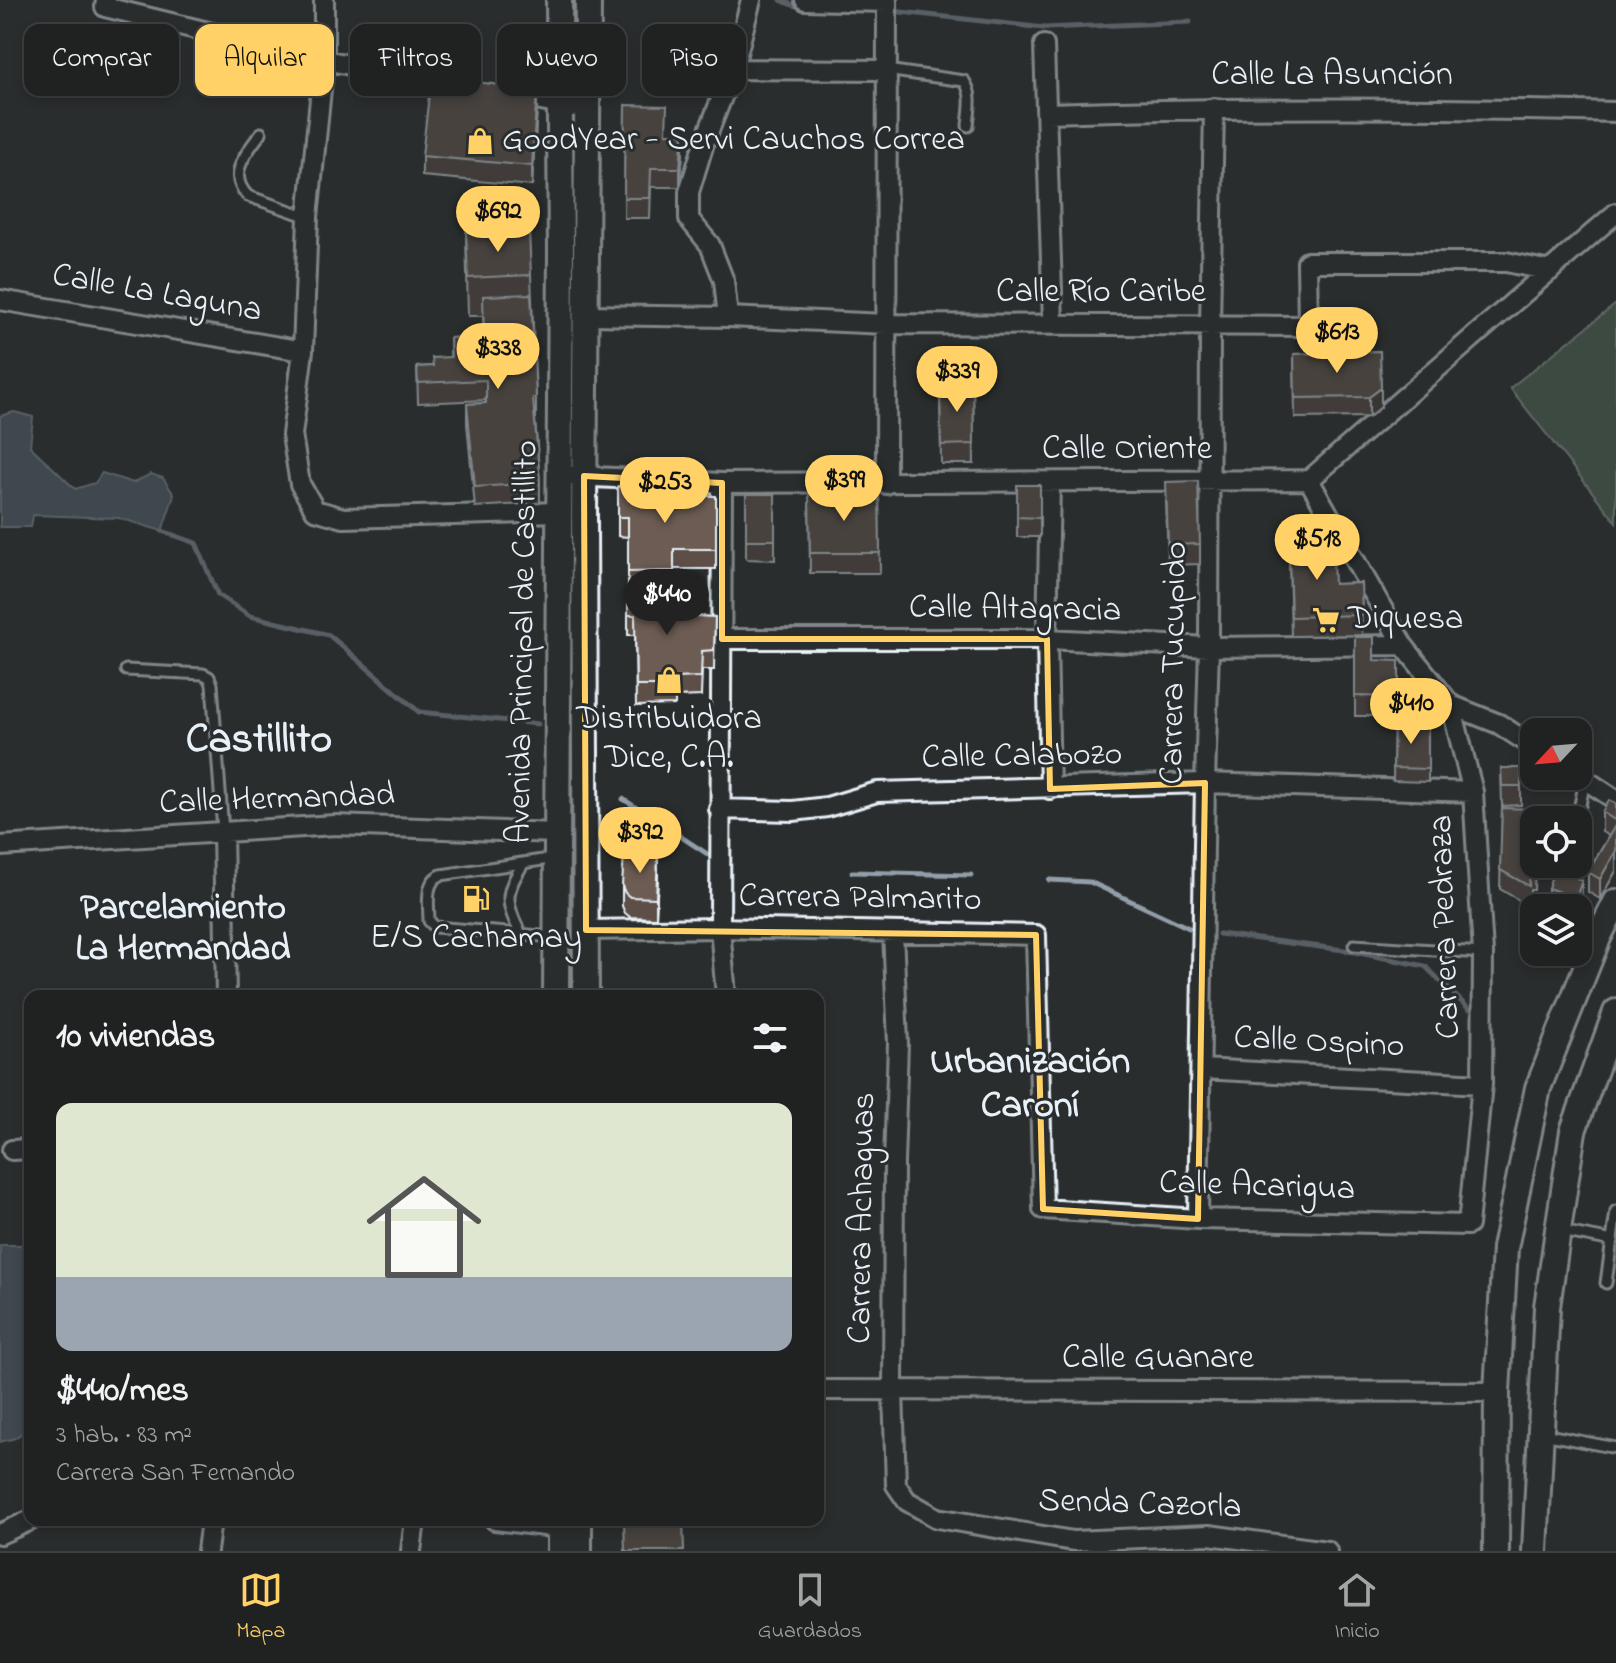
<!DOCTYPE html>
<html lang="es">
<head>
<meta charset="utf-8">
<style>
  body { margin:0; font-family:"Indie Flower",sans-serif; background:#2d2f2f; color:#f1f3f6; height:100vh; display:flex; flex-direction:column; font-size:30px; white-space:nowrap }
  * { box-sizing:border-box; margin:0 }
  p { font-size:26px; color:#a2a4a5 }
  .icon { flex:none; width:44px; height:44px; fill:none; stroke:currentColor; stroke-width:2; stroke-linecap:round; stroke-linejoin:round }
  .map { position:relative; flex:1; overflow:hidden }
  .details { position:absolute; left:24px; top:990px; width:800px; height:536px; display:flex; flex-direction:column; background:#202222; border-radius:16px; box-shadow:0 4px 12px #0003,0 0 0 2px #3d3f40 }
  .details>* { flex:none }
  .banner { position:absolute; left:24px; top:24px; width:800px; height:72px; display:flex; gap:16px }
  .needle { width:52px; rotate:244deg }
  .fabs { position:absolute; left:1520px; top:718px; display:grid; gap:16px }
  .fabs a { display:grid; place-items:center; width:72px; height:72px; border-radius:16px; background:#202222; box-shadow:0 4px 12px #0003,0 0 0 2px #3d3f40; font-size:40px }
  .price { position:absolute; translate:-50% -68px; padding:0 18px; border-radius:28px; background:#ffd166; color:#111; font-size:26px; line-height:52px; filter:drop-shadow(0 2px 4px #0008) }
  .price::after { content:''; position:absolute; left:50%; top:48px; width:24px; height:18px; margin-left:-12px; background:inherit; clip-path:polygon(0 0,100% 0,50% 100%) }
  .price.on { background:#222; color:#fff }
  ul { padding:0; list-style:none }
  li { display:grid; align-content:center; gap:16px; height:424px; padding:0 32px }
  li+li { border-top:2px solid #3d3f40 }
  li span { display:grid; place-items:center; height:248px; border-radius:16px; color:#555 }
  li>.icon { margin-inline-start:auto }
  span .icon { width:144px; height:144px; fill:#fffc; stroke-width:1 }
  li b { font-size:34px }
  h2 { display:flex; justify-content:space-between; align-items:center; height:96px; padding:0 32px; font-size:34px }
  .tag { padding:0 28px; border-radius:16px; background:#202222; box-shadow:0 4px 12px #0003,0 0 0 2px #3d3f40; font-size:28px; line-height:72px }
  .tag.on { background:#ffd166; color:#111 }
  .tab-bar { display:flex; justify-content:space-around; align-items:center; height:112px; border-top:2px solid #3d3f40; background:#202222; font-size:22px; color:#a2a4a5 }
  .tab-bar a { display:grid; justify-items:center; gap:4px }
  .tab-bar .on { color:#ffd166 }
  .map>svg:first-child { display:block }
  .green { fill:#576e5a; stroke:#a0b0a9; stroke-width:2 }
  .water { fill:#596775; stroke:#929ea9; stroke-width:2 }
  .lines { fill:none; stroke-linecap:round; stroke-linejoin:round }
  .stream { stroke:#929ea9; stroke-width:5 }
  .lane-casing { stroke:#e8f1f8; stroke-width:15 }
  .street-casing { stroke:#e8f1f8; stroke-width:24 }
  .secondary-casing { stroke:#e8f1f8; stroke-width:30 }
  .lane { stroke:#2a2d2e; stroke-width:9 }
  .street { stroke:#2a2d2e; stroke-width:18 }
  .secondary { stroke:#2a2d2e; stroke-width:24 }
  .wall { fill:#5d4f47; stroke:#e8f1f8; stroke-width:2 }
  .shaded-wall { fill:#4c403a; stroke:#e8f1f8; stroke-width:2 }
  .building { fill:#6c5c53; stroke:#e8f1f8; stroke-width:2 }
  .marked { fill:none; stroke:#ffd166; stroke-width:6; stroke-linejoin:round }
  .labels { text-anchor:middle; dominant-baseline:central; stroke-width:6; stroke-linejoin:round; paint-order:stroke }
  .street-label { font-size:34px; fill:#e8f1f8; stroke:#2a2d2e }
  .poi-label { font-size:34px; fill:#e8f1f8; stroke:#2a2d2e; text-anchor:start }
  .neighbourhood-label { font-size:36px; font-weight:bold; fill:#e8f1f8; stroke:#2a2d2e }
  .quarter-label { font-size:38px; font-weight:bold; fill:#e8f1f8; stroke:#2a2d2e }
  .district-label { font-size:42px; font-weight:bold; fill:#e8f1f8; stroke:#2a2d2e }
</style>
</head>
<body>
<div class="map">
<svg width="1616" height="1551" viewBox="0 0 1616 1551">
  <rect width="100%" height="100%" fill="#2a2d2e"/>
  <filter id="ink" filterUnits="userSpaceOnUse"><feTurbulence type="fractalNoise" baseFrequency=".0125" numOctaves="2"/><feDisplacementMap in="SourceGraphic" scale="16" xChannelSelector="R" yChannelSelector="G"/><feConvolveMatrix kernelMatrix="1 2 1 2 8 2 1 2 1" color-interpolation-filters="sRGB"/></filter>
  <g filter="url(#ink)">
    <!-- green -->
    <path class="green" d="M1616,304v218l-106,-134z"/>
    <!-- water -->
    <path class="water" d="M14,412l19,5 -3,29 45,43 20,-6 7,-10 31,10 18,-9 12,4 11,17 -12,36 -43,-13 -86,-3 -2,12h-31v-111z
      M0,1245h30v182l-15,11 -15,4z"/>
    <g class="lines">
      <!-- stream -->
      <path class="stream" d="M781,0c23,12 48,10 73,10
        M892,11l152,17 146,-6
        M162,531l34,12 22,52 32,21 79,19 90,77 119,12
        M623,799l89,58
        M852,872l119,3
        M1049,880l41,2 99,46
        M1219,934l125,16 81,16 44,43"/>
      <!-- lane casing -->
      <g class="lane-casing">
        <path id="lane" d="M886,70l78,11c10,13 5,30 4,45
          M261,133c-14,19 -35,42 -13,63l60,21
          M126,670l77,4 6,3 3,7 11,148
          M1577,820l8,-40
          M1565,881l3,-17
          M521,934c-16,-31 -17,-42 3,-71
          M553,937l-118,-10 -6,-6c0,-15 -5,-40 12,-46l115,-17
          M1354,945l129,8
          M1561,1231l52,10
          M1606,1283l10,-72
          M1543,1434l73,14"/>
      </g>
      <!-- street casing -->
      <g class="street-casing">
        <path id="street" d="M106,0l-1,7 219,53 131,25
          M324,0v60l-16,157 -5,134 -11,84 8,49 15,26 28,8 217,-6
          M805,0l82,2
          M1044,45l9,278
          M733,69l153,1
          M515,96l57,11
          M1048,113c189,-6 378,-6 568,-1
          M0,300l303,51
          M585,315l143,2 158,7 422,2 -1,-64h199l44,9
          M728,317l-4,-36 -14,-36 -21,-26v-27l15,-49 29,-74 18,-69
          M572,476l150,7 587,-3
          M1309,480l307,-267
          M722,483l-2,445 6,68
          M886,484l1,-484
          M722,639h325l162,8 194,-2
          M1451,705l48,19 35,23
          M1578,775l38,25
          M1050,789l-3,-150 3,-157
          M719,809l74,2 34,-4 50,-15 328,-9 268,9
          M223,832l3,164
          M0,846l335,-21 222,8
          M586,930l134,-2 316,7 7,274 155,10 270,6 14,-141 1,-131 -10,-161 -22,-87 -48,-60 -94,-165
          M893,932l5,111 -4,119 -1,228 3,95 11,16 30,17 136,23 136,-6 118,16
          M1201,1069l281,15
          M12,1150l18,-1
          M1198,1219l7,-436 4,-136 1,-321 4,-218
          M818,1390l679,2
          M495,1520l65,8
          M0,1534l31,-14
          M207,1551l4,-31
          M411,1551l4,-31"/>
      </g>
      <!-- secondary casing -->
      <g class="secondary-casing">
        <path id="secondary" d="M556,996l5,-745 -2,-251
          M586,996l-2,-479 4,-517
          M579,1520v31
          M560,1551v-31
          M1496,1551l1,-159 8,-144 33,-160 60,-150 18,-36
          M1535,1551l12,-244 11,-77 15,-99 43,-119"/>
      </g>
      <!-- lane -->
      <use href="#lane" class="lane"/>
      <!-- street -->
      <use href="#street" class="street"/>
      <!-- secondary -->
      <use href="#secondary" class="secondary"/>
    </g>
    <!-- wall -->
    <path class="wall" d="M625,105l42,28 16,20 -3,34h-29l-1,31h-26z
      M537,108l-5,78 -110,-10v-20z
      M466,232l65,43 5,123v20h-1l5,65v20l-65,4 -8,-83v-20l19,-1v-3l-68,3 -1,-36 15,-1 18,-9v-19l34,-2 -1,-20h-15z
      M1380,351l1,56 -12,10 -74,1 -1,-64z
      M973,384l1,80h-33l-1,-79z
      M1017,485h23v52h-23z
      M618,486l64,10h34v73h-42v46l41,2 -1,53h-12l-1,26 -26,1v8l-39,1 -1,-71h-7v-98l-10,-1z
      M809,493h70l1,80h-70z
      M746,494h29v66l-29,-1z
      M1166,502l34,42v20l-32,1z
      M1288,524l20,35 26,25 27,-1 1,52 -71,1z
      M1355,637l44,52h29v93l-35,-1 1,-65h-39z
      M1501,768l20,18v19l-19,1z
      M1616,804v67l-16,28 -12,-7v-20l21,-36 -7,-4v-20z
      M1502,808l33,56 -1,26h-4l-1,16 -29,-17z
      M658,875l-2,43 -26,-1 -5,-4 -3,-7v-20z
      M1548,888l34,11 -4,13v-4h-30z"/>
    <!-- shaded-wall -->
    <path class="shaded-wall" d="M537,89v19l-5,78v-20z
      M683,133v20l-3,34v-19z
      M1381,388v19l-12,10v-20z
      M1616,851v20l-16,28v-20z
      M658,855v20l-2,43v-20z
      M1582,880v19l-4,13v-4h-2v-10z"/>
    <!-- building -->
    <path class="building" d="M431,77l106,12 -5,77 -110,-10z
      M625,105l42,1 -1,27h17l-3,35h-29l-1,30h-26z
      M529,230l2,45 -63,3 -2,-46z
      M531,294l5,104h-3l7,85 -65,4 -8,-83 19,-1v-23l-68,3 -1,-16 16,-1 -1,-8 19,-1 -1,-19 34,-2 -1,-40z
      M1380,351l1,37 -12,9 -74,1 -1,-44z
      M973,384l1,60 -33,1 -1,-60z
      M1198,481l2,63 -32,1 -2,-63z
      M1017,485h23v33l-23,-1z
      M618,486l64,2v8h34v53h-42v22l-46,1v-55h-10z
      M809,493h70l1,60h-70z
      M746,494h29v46h-29z
      M1307,523l1,36 25,-1 1,26 27,-1 1,32 -71,2 -3,-93z
      M628,586h46v29l41,2 -1,33 -12,1 -1,26 -26,1v8h-39l-1,-71h-7z
      M1355,637h19v23l25,1v28h29v28l-34,-1v-19l-39,-1z
      M1394,723h34v46l-35,-1z
      M1501,768h20v18h-19z
      M1609,800l7,4v17l-14,-9z
      M1502,808l34,1v11h-2v51h-4l-1,15 -29,-16z
      M1616,824v27l-16,28 -12,-7z
      M624,853l34,2 -2,43 -26,-1 -5,-4 -3,-7z
      M1554,869l28,11 -6,18 -28,-10z
      M624,1520h59l1,31h-59z"/>
  </g>
  <!-- marked area -->
  <path d="M0 0H1616V1551H0ZM584,476l138,7v156h325l3,150 155,-6 -7,436 -155,-10 -7,-274 -450,-5z" fill="#2a2d2e" fill-opacity=".55" fill-rule="evenodd"/>
  <path class="marked" d="M584,476l138,7v156h325l3,150 155,-6 -7,436 -155,-10 -7,-274 -450,-5z"/>
  <!-- icons -->
  <defs>
    <g id="shop-bare" transform="scale(2.16)"><path d="M-5-2.5h2.3a2.7 3.5 0 0 1 5.4 0H5L5.5 6h-11ZM-1.5-2.5h3a1.5 2.3 0 0 0-3 0Z" fill="#ffd166" stroke="#2a2d2e" stroke-width="2.5" paint-order="stroke"/></g>
    <g id="supermarket-bare" transform="scale(2.16)"><path d="M-6-5.5h2.5l.6 2H6L4.5 2H-2.5L-4.4-4H-6ZM-1.5 3.2a1.3 1.3 0 1 0 .1 0ZM3 3.2a1.3 1.3 0 1 0 .1 0Z" fill="#ffd166" stroke="#2a2d2e" stroke-width="2.5" paint-order="stroke"/></g>
    <g id="fuel-bare" transform="scale(2.16)"><path d="M-5.5-6h7V0h2V4h1.3V-2.5L3-4.5l.8-.8L6-3V5H2.5V1h-1V6h-7ZM-4.2-4.7v3.2H.2V-4.7Z" fill="#ffd166" stroke="#2a2d2e" stroke-width="2.5" paint-order="stroke"/></g>
  </defs>
  <g fill-rule="evenodd">
    <use href="#shop-bare" x="480" y="141"/>
    <use href="#supermarket-bare" x="1326" y="620"/>
    <use href="#shop-bare" x="669" y="680"/>
    <use href="#fuel-bare" x="476" y="899"/>
  </g>
  <g class="labels">
    <!-- street labels -->
    <g class="street-label">
      <text x="1332" y="76">Calle La Asunción</text>
      <text x="1101" y="293">Calle Río Caribe</text>
      <text transform="translate(157 294) rotate(10)">Calle La Laguna</text>
      <text x="1127" y="450">Calle Oriente</text>
      <text transform="translate(1015 610) rotate(1)">Calle Altagracia</text>
      <text transform="translate(524 642) rotate(-89)">Avenida Principal de Castillito</text>
      <text transform="translate(1175 663) rotate(-89)">Carrera Tucupido</text>
      <text transform="translate(1022 757) rotate(-1)">Calle Calabozo</text>
      <text transform="translate(277 800) rotate(-2)">Calle Hermandad</text>
      <text transform="translate(860 899) rotate(1)">Carrera Palmarito</text>
      <text transform="translate(1446 927) rotate(-92)">Carrera Pedraza</text>
      <text transform="translate(1319 1043) rotate(3)">Calle Ospino</text>
      <text transform="translate(1257 1187) rotate(2)">Calle Acarigua</text>
      <text transform="translate(863 1218) rotate(-89)">Carrera Achaguas</text>
      <text x="1158" y="1359">Calle Guanare</text>
      <text transform="translate(1140 1505) rotate(2)">Senda Cazorla</text>
    </g>
    <!-- poi labels -->
    <g class="poi-label">
      <text x="502" y="141">GoodYear - Servi Cauchos Correa</text>
      <text x="1348" y="620">Diquesa</text>
      <text x="669" y="720" text-anchor="middle">Distribuidora<tspan x="669" dy="39">Dice, C.A.</tspan></text>
      <text x="476" y="939" text-anchor="middle">E/S Cachamay</text>
    </g>
    <!-- neighbourhood labels -->
    <g class="neighbourhood-label">
      <text x="183" y="909">Parcelamiento<tspan x="183" dy="41">La Hermandad</tspan></text>
    </g>
    <!-- quarter labels -->
    <g class="quarter-label">
      <text x="1030" y="1063">Urbanización<tspan x="1030" dy="44">Caroní</tspan></text>
    </g>
    <!-- district labels -->
    <g class="district-label">
      <text x="259" y="740">Castillito</text>
    </g>
  </g>
</svg>
<div class="fabs">
<a><svg class="needle" viewBox="-14 -14 28 28"><path d="M0-13l5 13h-10z" fill="#e53935"/><path d="M0 13l5-13h-10z" fill="#a2a4a5"/></svg></a>
<a><svg class="icon" aria-label="locate" viewBox="0 0 24 24"><circle cx="12" cy="12" r="6"/><path d="M12 2v4M12 18v4M2 12h4M18 12h4"/></svg></a>
<a><svg class="icon" aria-label="layers" viewBox="0 0 24 24"><path d="M12 4l9 5-9 5-9-5zM3 14l9 5 9-5"/></svg></a>
</div>
<b class="price" style="left:498px;top:254px">$692</b>
<b class="price" style="left:1337px;top:375px">$613</b>
<b class="price" style="left:498px;top:391px">$338</b>
<b class="price" style="left:957px;top:414px">$339</b>
<b class="price" style="left:844px;top:523px">$399</b>
<b class="price" style="left:665px;top:525px">$253</b>
<b class="price" style="left:1317px;top:582px">$518</b>
<b class="price on" style="left:667px;top:637px">$440</b>
<b class="price" style="left:1411px;top:746px">$410</b>
<b class="price" style="left:640px;top:875px">$392</b>
<div class="banner">
<a class="tag">Comprar</a>
<a class="tag on">Alquilar</a>
<a class="tag">Filtros</a>
<a class="tag">Nuevo</a>
<a class="tag">Piso</a>
</div>
<section class="details">
<h2>10 viviendas<svg class="icon" aria-label="filters" viewBox="0 0 24 24"><path d="M4 7h16M4 17h16"/><circle cx="9" cy="7" r="2"/><circle cx="15" cy="17" r="2"/></svg></h2>
<ul>
<li><span style="background:linear-gradient(#dfe7d0 70%,#9aa5b1 0)"><svg class="icon" aria-label="home" viewBox="0 0 24 24"><path d="M3 11l9-7 9 7M6 9v11h12V9"/></svg></span><div><b>$440/mes</b><p>3 hab. · 83 m²</p><p>Carrera San Fernando</p></div></li>
</ul>
</section>
</div>
<nav class="tab-bar">
<a class="on"><svg class="icon" aria-label="map" viewBox="0 0 24 24"><path d="M3 6l6-2 6 2 6-2v14l-6 2-6-2-6 2zM9 4v14M15 6v14"/></svg>Mapa</a>
<a><svg class="icon" aria-label="saved" viewBox="0 0 24 24"><path d="M7 4h10v16l-5-4-5 4z"/></svg>Guardados</a>
<a><svg class="icon" aria-label="home" viewBox="0 0 24 24"><path d="M3 11l9-7 9 7M6 9v11h12V9"/></svg>Inicio</a>
</nav>
</body>
</html>
